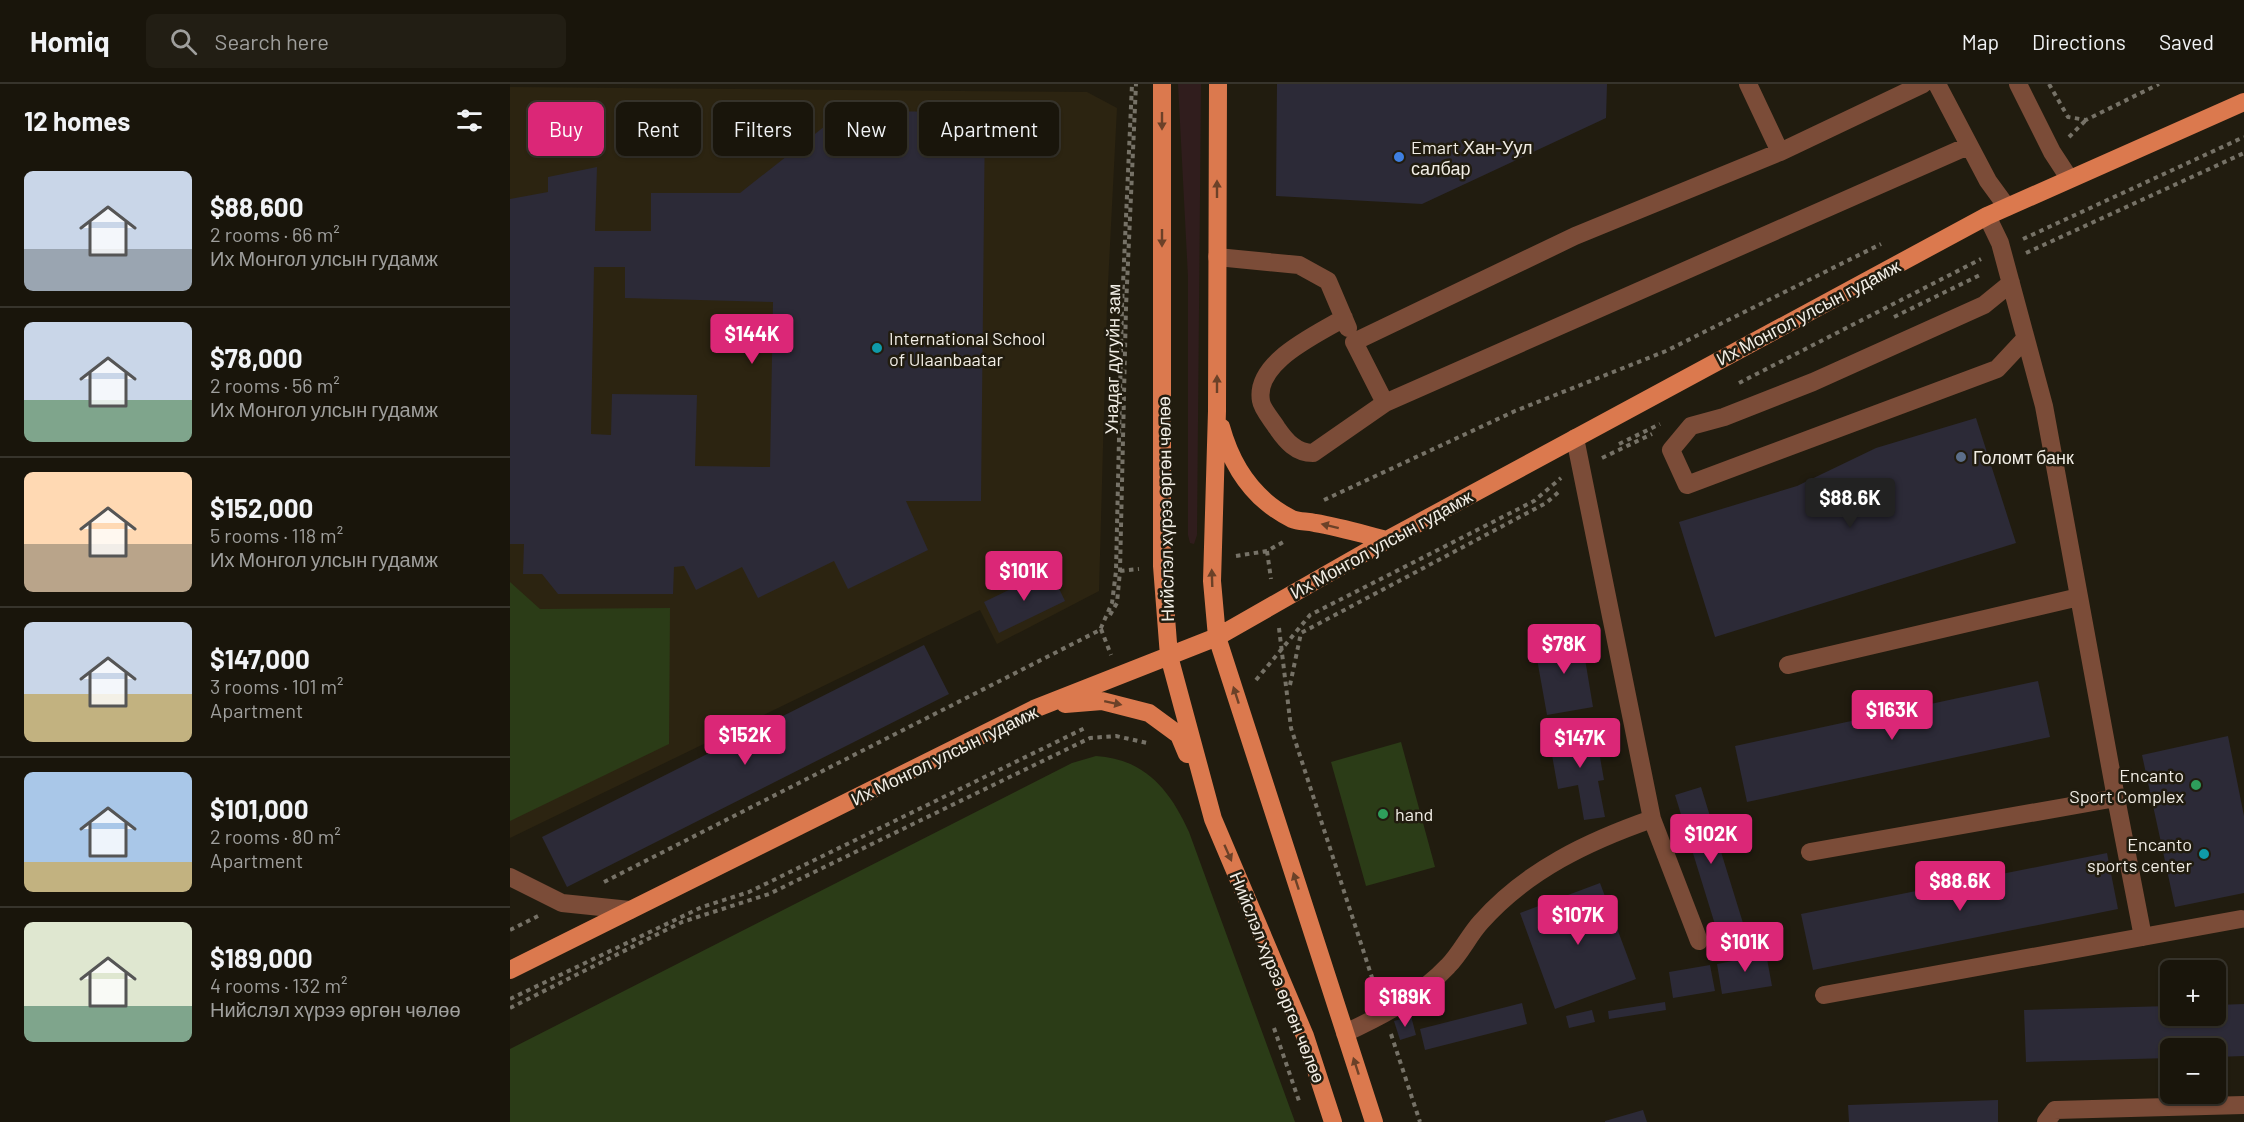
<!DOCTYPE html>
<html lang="en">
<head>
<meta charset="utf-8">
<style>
  body { margin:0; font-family:Barlow,sans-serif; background:#221e14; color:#f1f3f6; height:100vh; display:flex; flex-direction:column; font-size:22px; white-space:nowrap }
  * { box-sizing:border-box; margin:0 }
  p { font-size:20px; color:#9f9f9d }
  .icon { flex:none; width:33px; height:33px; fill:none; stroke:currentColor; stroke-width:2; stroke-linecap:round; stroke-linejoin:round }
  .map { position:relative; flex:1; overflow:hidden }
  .drawer { display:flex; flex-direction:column; background:#19150b; width:510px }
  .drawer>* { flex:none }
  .hud { position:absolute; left:18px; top:18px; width:570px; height:54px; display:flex; gap:12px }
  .fabs { position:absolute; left:1650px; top:876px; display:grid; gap:12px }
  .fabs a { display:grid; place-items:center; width:66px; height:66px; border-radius:9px; background:#19150b; box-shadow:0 2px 4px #0004,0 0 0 2px #37342c; font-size:30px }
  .price { position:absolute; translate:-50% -51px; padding:0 14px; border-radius:6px; background:#db2777; color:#fff; font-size:20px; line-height:39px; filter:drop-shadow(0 2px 3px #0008) }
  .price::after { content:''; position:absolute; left:50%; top:36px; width:18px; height:14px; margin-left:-9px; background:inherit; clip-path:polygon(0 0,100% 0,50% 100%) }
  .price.active { background:#222; color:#fff }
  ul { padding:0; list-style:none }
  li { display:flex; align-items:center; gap:18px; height:150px; padding:0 24px }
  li+li { border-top:2px solid #37342c }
  li span { display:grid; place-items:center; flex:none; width:168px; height:120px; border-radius:9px; color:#555 }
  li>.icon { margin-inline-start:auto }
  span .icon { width:72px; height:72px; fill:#fffc; stroke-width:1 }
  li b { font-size:26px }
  h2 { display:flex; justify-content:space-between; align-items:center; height:72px; padding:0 24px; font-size:26px }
  .pill { padding:0 21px; border-radius:9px; background:#19150b; box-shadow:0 2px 4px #0004,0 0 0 2px #37342c; font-size:21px; line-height:54px }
  .pill.active { background:#db2777; color:#fff }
  header { display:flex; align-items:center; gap:36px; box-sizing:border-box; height:84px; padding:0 30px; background:#19150b; border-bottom:2px solid #37342c }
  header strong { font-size:28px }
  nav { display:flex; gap:33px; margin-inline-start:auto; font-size:21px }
  .search { width:420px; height:54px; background:#221e14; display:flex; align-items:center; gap:15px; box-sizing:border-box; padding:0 21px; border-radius:9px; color:#9f9f9d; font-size:22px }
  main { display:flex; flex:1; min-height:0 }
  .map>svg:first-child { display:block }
  .built { fill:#2c2411 }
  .medical { fill:#301d1d }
  .green { fill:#2b3c17 }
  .building { fill:#2c2a37; fill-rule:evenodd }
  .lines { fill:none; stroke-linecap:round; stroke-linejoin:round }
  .path { stroke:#767267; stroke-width:4; stroke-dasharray:4.5 4.5; stroke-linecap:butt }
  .minor { stroke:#7b4c38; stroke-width:18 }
  .major { stroke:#db794e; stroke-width:18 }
  .oneway { fill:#6b4128 }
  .shop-dot { fill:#3f7fe0; stroke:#211c0f; stroke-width:2 }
  .culture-dot { fill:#0f9aa8; stroke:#211c0f; stroke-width:2 }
  .service-dot { fill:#5c6f8a; stroke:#211c0f; stroke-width:2 }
  .leisure-dot { fill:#2e9e5b; stroke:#211c0f; stroke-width:2 }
  .labels { text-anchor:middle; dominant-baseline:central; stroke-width:5; stroke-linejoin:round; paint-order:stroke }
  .poi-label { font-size:18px; fill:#f1ede5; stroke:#211c0f; text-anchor:start }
  .street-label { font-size:18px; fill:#f1ede5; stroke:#211c0f }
</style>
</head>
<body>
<header>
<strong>Homiq</strong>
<div class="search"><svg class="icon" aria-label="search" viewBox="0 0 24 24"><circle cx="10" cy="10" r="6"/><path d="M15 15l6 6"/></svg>Search here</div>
<nav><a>Map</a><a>Directions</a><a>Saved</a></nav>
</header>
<main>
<section class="drawer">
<h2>12 homes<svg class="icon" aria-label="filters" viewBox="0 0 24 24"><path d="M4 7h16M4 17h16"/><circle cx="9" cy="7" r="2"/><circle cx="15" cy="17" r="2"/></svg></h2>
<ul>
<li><span style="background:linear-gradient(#c9d6e8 65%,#9aa5b1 0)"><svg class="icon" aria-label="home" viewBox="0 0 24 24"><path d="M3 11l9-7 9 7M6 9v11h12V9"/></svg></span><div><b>$88,600</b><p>2 rooms · 66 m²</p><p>Их Монгол улсын гудамж</p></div></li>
<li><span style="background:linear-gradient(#c9d6e8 65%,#7fa58c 0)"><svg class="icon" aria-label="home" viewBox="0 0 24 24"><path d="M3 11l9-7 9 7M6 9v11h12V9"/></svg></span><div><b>$78,000</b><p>2 rooms · 56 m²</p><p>Их Монгол улсын гудамж</p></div></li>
<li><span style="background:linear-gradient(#ffd9b3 60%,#b9a48a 0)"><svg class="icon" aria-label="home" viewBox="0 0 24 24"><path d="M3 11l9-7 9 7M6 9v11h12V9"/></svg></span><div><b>$152,000</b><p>5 rooms · 118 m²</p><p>Их Монгол улсын гудамж</p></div></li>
<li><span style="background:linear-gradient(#c9d6e8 60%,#c2b280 0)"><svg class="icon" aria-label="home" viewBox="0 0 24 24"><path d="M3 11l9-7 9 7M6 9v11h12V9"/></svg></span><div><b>$147,000</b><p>3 rooms · 101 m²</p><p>Apartment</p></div></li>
<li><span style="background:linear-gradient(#a9c7e8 75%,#c2b280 0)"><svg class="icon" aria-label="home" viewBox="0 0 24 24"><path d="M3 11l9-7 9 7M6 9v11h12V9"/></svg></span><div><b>$101,000</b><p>2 rooms · 80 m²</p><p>Apartment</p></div></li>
<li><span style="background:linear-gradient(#dfe7d0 70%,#7fa58c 0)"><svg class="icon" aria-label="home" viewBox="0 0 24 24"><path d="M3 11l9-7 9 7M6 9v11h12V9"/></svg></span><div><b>$189,000</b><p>4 rooms · 132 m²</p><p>Нийслэл хүрээ өргөн чөлөө</p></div></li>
</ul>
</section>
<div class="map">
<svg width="1734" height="1038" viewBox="0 0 1734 1038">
  <rect width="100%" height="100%" fill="#211c0f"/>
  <!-- built -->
  <path class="built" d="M0,3l577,5 30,16 -10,196 -8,287 -102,53 -17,-34 -470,228z"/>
  <!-- medical -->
  <path class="medical" d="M668,0h23l-4,451 -3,9 -4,-1 -2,-8v-258z"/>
  <!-- green -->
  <path class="green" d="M0,498l30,27 130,-1 -1,136 -159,77z
    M891,658l34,125 -69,19 -35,-124z
    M586,672c49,3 74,34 93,76l106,290h-785v-73l562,-286z"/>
  <!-- building -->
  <path class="building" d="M767,0h330l-1,34 -184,86 -146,-8z
    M334,27l141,1 -4,389h-75l22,49 -80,39 -14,-28 -76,37 -16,-31 -46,23 -12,-24 -10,1 -1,27h-115l-16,-20h-19l1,-30h-14v-345l38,-7v-15l49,-10 -2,64h56v-38h89zM84,183h31v31l148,4 -3,165 -75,-1 2,-71 -85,-1 -1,41 -20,-1z
    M1466,334l40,125 -301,94 -36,-115 118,-36 79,-38z
    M540,486l15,31 -66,32 -15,-31z
    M1071,551l12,72 -46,8 -13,-73z
    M414,561l25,49 -382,193 -25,-50z
    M1528,597l12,56 -303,65 -12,-56z
    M1085,645l9,51 -6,1 7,36 -21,3 -6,-35 -20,4 -9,-51z
    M1718,652l16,80v77l-69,14 -33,-152z
    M1191,703l46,149 -26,8 -46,-149z
    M1597,769l11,56 -305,61 -12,-56z
    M1090,799l36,96 -81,30 -35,-96z
    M1255,864l7,38 -50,8 -5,-30 26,-5 -1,-7z
    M1200,881l5,26 -42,7 -4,-26z
    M1155,918l1,8 -57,9 -1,-8z
    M1012,919l5,21 -102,26 -5,-21z
    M1734,920v52l-28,1v-9h-46v10l-144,4 -2,-52 146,-4v10h46v-11z
    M1082,926l3,12 -26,6 -3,-12z
    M901,932l5,19 -16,5 -6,-19z
    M1488,1016v22h-149l-1,-17z
    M1133,1026l4,12h-42v-1z"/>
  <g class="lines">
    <!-- path -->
    <path class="path" d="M1539,0l19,33 18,3 73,-36
      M1559,53l17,-17
      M1513,155l221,-102
      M1516,169l218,-100
      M1384,233l88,-43
      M1229,299l242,-124
      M1109,360l41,-20
      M1092,374l50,-24
      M814,416l191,-89 151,-60 215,-107
      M757,467l4,28
      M726,472l31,-5 18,-10
      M610,487l19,-2
      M600,531l7,-12 3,-32 6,-264 10,-223
      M769,544l12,100 86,265
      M591,545l10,26
      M746,596l54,-65 224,-114 27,-23
      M780,601l11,-52 245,-130 15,-13
      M94,798l496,-252 12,-27 4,-32 6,-265 10,-222
      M0,846l28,-14
      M0,915l192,-92 47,-15 338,-165
      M0,924l172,-86 87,-28 321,-156 26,-2 31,7
      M764,944l25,73
      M881,950l29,88"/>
    <!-- minor -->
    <path class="minor" d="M1238,0l32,68
      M1413,0l-143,68 -205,84 -221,106 31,61 583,-257
      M1427,0l51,97 19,26
      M1508,0l34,68 17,26
      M707,173l82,8 29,16 20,47
      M1501,199l-27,22 -171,77 -89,35 -33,9 -20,24 16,35 310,-116 28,-30
      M834,234c-28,17 -90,44 -83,83 1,8 11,19 16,27 9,13 19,25 36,25l72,-50
      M1065,354l77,381
      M1278,581l291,-68
      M1606,714l27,139
      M1300,768l306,-54 -72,-392 -44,-163 -13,-27
      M0,793l52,26 68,7
      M1314,911l417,-76
      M835,949c37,-17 75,-37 103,-67 13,-13 21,-31 33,-44 46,-52 108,-81 171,-103l47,122
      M1536,1038l9,-12 189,-5"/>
    <!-- major -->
    <path class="major" d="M652,0v482l7,90 44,163 92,217 28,86
      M708,0l-1,327 -5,170 5,56 157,485
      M711,343c11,40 33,73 71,92 7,3 15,2 23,4 24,4 48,11 72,17
      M555,620l37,-3 47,12 30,22 8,19
      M0,886l524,-261 183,-72 170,-97 600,-324 257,-114"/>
  </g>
  <!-- one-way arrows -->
  <defs><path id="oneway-solid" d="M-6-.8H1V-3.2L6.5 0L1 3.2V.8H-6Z" transform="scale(1.5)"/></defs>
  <g class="oneway">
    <use href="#oneway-solid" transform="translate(652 37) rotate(90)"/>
    <use href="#oneway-solid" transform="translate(707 105) rotate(-90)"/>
    <use href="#oneway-solid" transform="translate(652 154) rotate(90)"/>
    <use href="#oneway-solid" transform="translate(707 300) rotate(-90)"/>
    <use href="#oneway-solid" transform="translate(820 442) rotate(-166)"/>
    <use href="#oneway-solid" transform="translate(702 494) rotate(-92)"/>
    <use href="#oneway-solid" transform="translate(726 611) rotate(-108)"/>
    <use href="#oneway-solid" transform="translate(603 619) rotate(12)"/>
    <use href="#oneway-solid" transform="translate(718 769) rotate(66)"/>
    <use href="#oneway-solid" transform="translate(786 797) rotate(-108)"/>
    <use href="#oneway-solid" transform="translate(846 982) rotate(-108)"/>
  </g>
  <!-- markers -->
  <circle class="shop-dot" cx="889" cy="73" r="6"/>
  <g class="culture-dot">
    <circle cx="367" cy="264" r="6"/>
    <circle cx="1694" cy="770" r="6"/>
  </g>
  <circle class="service-dot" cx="1451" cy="373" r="6"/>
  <g class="leisure-dot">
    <circle cx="1686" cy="701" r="6"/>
    <circle cx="873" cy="730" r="6"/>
  </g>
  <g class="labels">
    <!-- poi labels -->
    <g class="poi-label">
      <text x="901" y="63">Emart Хан-Уул<tspan x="901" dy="21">салбар</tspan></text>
      <text x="379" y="254">International School<tspan x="379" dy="21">of Ulaanbaatar</tspan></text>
      <text x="1463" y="373">Голомт банк</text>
      <text x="1674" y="691" text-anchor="end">Encanto<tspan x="1674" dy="21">Sport Complex</tspan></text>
      <text x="885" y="730">hand</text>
      <text x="1682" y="760" text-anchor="end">Encanto<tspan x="1682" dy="21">sports center</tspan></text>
    </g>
    <!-- street labels -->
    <g class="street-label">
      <text transform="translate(1298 228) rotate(-28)">Их Монгол улсын гудамж</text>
      <text transform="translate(602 275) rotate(-89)">Унадаг дугуйн зам</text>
      <text transform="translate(655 425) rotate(-91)">Нийслэл хүрээ өргөн чөлөө</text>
      <text transform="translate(871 460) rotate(-29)">Их Монгол улсын гудамж</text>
      <text transform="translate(434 671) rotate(-26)">Их Монгол улсын гудамж</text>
      <text transform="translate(768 893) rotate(68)">Нийслэл хүрээ өргөн чөлөө</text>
    </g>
  </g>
</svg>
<div class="fabs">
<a>+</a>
<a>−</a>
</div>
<b class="price" style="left:242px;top:281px">$144K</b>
<b class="price active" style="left:1340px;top:445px">$88.6K</b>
<b class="price" style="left:514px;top:518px">$101K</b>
<b class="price" style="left:1054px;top:591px">$78K</b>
<b class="price" style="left:1382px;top:657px">$163K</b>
<b class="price" style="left:235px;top:682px">$152K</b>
<b class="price" style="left:1070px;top:685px">$147K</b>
<b class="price" style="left:1201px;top:781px">$102K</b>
<b class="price" style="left:1450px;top:828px">$88.6K</b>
<b class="price" style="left:1068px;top:862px">$107K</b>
<b class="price" style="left:1235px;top:889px">$101K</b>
<b class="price" style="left:895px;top:944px">$189K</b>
<div class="hud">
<a class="pill active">Buy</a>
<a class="pill">Rent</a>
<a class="pill">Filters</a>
<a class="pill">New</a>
<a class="pill">Apartment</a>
</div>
</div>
</main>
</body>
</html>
